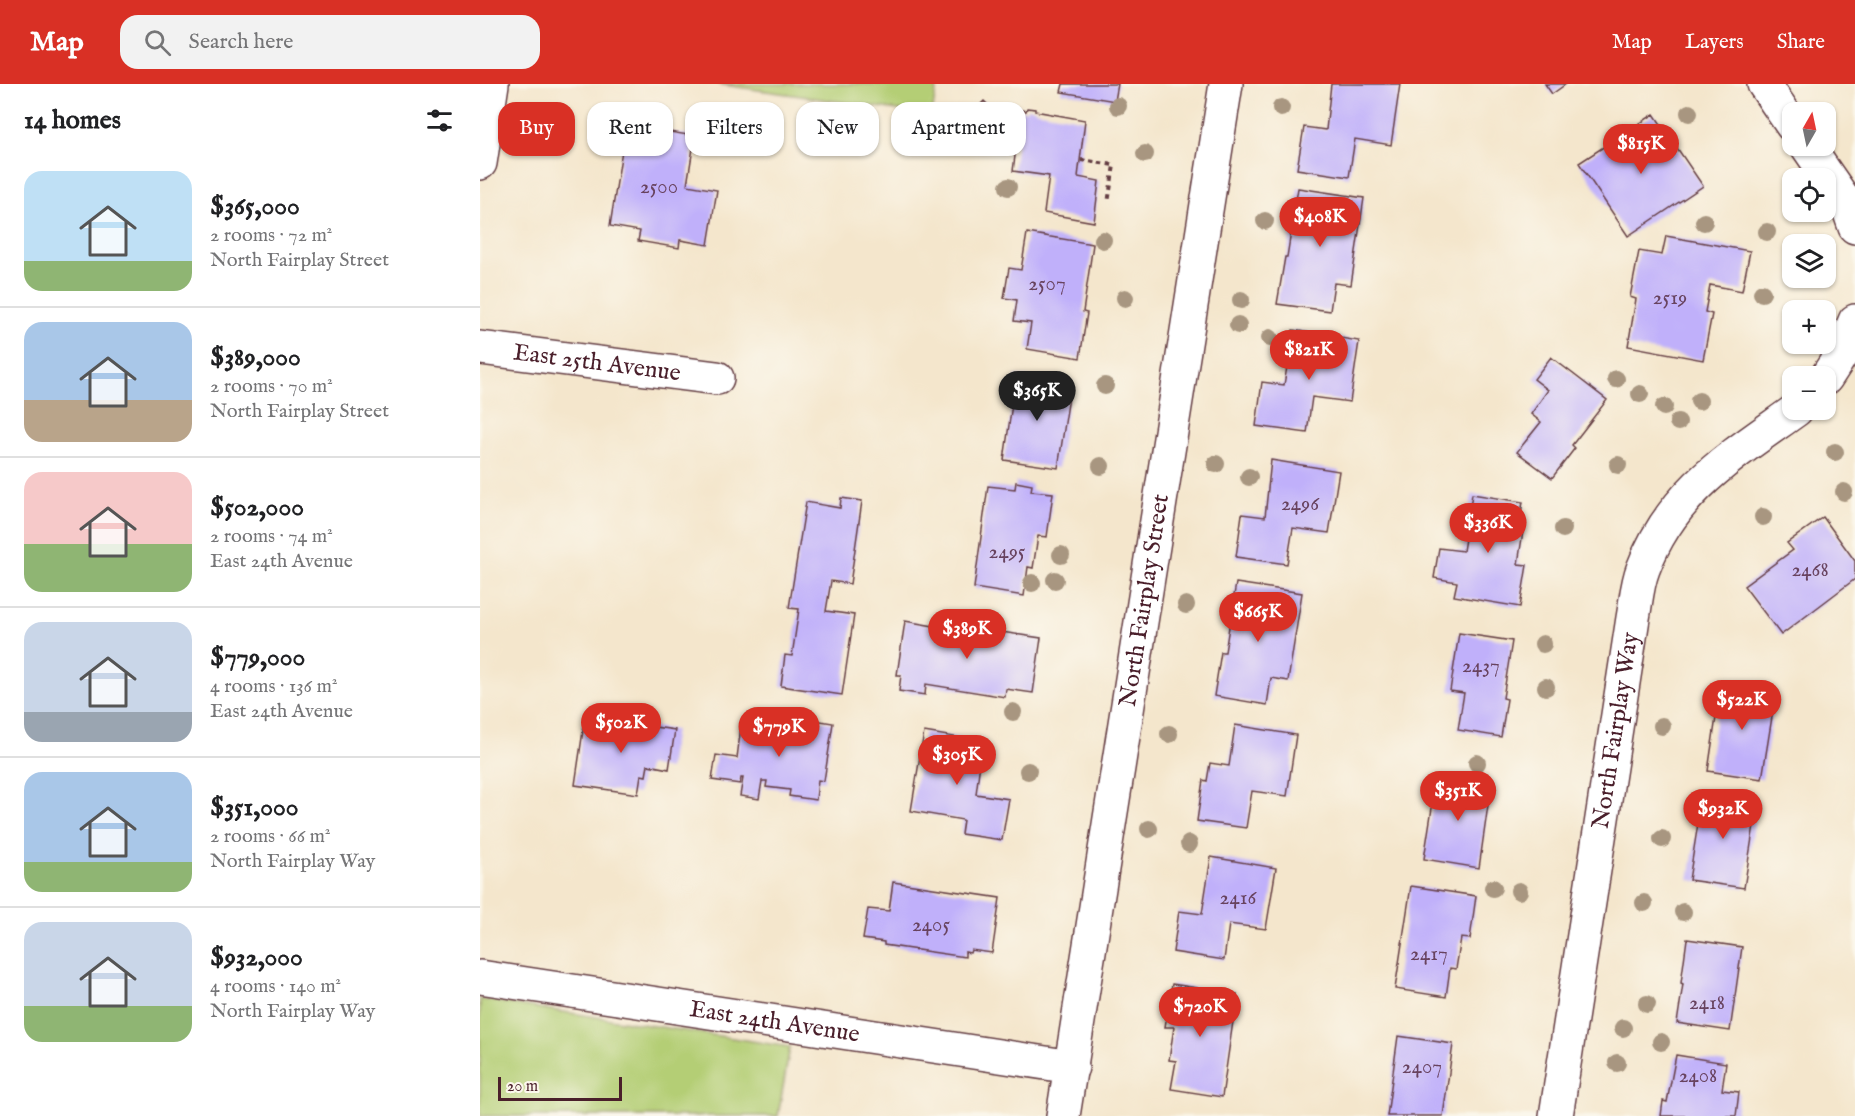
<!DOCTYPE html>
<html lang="en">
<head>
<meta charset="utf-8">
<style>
  body { margin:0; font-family:"IM FELL English",serif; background:#f2f2f2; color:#202124; height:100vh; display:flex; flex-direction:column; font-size:22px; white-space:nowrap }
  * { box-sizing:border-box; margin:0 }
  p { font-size:20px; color:#757577 }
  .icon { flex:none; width:33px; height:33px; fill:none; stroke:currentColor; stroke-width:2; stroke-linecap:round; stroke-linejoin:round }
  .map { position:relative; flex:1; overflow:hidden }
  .panel { display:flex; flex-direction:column; background:#fff; width:480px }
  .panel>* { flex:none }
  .top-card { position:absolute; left:18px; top:18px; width:570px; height:54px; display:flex; gap:12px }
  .needle { width:39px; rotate:9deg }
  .buttons { position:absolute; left:1302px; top:18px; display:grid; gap:12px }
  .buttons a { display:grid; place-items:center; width:54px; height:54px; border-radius:12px; background:#fff; box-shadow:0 2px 4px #0004; font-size:30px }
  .scale { position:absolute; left:18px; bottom:15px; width:124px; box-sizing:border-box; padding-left:6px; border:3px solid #4a1f2b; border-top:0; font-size:16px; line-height:21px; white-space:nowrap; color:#4a1f2b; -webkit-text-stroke:4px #fbf7ec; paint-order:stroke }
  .price { position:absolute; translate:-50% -51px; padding:0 14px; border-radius:21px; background:#d93025; color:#fff; font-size:20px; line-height:39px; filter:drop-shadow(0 2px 3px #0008) }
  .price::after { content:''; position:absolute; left:50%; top:36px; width:18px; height:14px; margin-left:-9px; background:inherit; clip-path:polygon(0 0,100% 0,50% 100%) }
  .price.active { background:#222; color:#fff }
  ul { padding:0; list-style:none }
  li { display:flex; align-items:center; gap:18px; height:150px; padding:0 24px }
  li+li { border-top:2px solid #e0e0e0 }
  li span { display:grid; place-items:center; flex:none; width:168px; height:120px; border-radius:18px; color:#555 }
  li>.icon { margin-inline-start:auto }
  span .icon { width:72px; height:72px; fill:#fffc; stroke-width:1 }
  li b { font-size:26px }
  h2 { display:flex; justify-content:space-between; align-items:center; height:72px; padding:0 24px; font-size:26px }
  .chip { padding:0 21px; border-radius:18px; background:#fff; box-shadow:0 2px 4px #0004; font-size:21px; line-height:54px }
  .chip.active { background:#d93025; color:#fff }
  header { display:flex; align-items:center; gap:36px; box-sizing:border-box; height:84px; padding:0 30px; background:#d93025; color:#fff }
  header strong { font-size:28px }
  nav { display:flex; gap:33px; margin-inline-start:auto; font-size:21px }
  .search { width:420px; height:54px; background:#f2f2f2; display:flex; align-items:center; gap:15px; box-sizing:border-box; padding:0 21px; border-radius:18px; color:#757577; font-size:22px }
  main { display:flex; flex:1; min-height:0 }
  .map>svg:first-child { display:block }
  .green { fill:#b4ce74; stroke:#7f7650; stroke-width:1.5 }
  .building { fill:#c0b0fa }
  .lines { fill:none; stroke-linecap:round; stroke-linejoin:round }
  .minor-casing { stroke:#643d43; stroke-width:36 }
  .path { stroke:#643d43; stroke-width:4; stroke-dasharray:4.5 4.5; stroke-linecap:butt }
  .minor { stroke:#fff; stroke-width:33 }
  .tree { fill:#a89680 }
  .labels { text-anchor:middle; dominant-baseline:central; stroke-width:6; stroke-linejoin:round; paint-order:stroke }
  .number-label { font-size:21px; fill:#68435f }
  .street-label { font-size:24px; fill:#4a1f2b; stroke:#fbf7ec }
</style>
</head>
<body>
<header>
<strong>Map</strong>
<div class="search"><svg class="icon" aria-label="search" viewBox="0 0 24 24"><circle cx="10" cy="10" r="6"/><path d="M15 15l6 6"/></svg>Search here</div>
<nav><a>Map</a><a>Layers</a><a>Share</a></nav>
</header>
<main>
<section class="panel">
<h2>14 homes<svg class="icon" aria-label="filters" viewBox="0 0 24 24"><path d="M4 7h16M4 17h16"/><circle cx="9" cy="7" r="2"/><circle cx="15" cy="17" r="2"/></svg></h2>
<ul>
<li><span style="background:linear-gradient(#bfe0f5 75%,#8fb573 0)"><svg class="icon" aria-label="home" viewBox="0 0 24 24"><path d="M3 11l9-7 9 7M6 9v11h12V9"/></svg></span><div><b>$365,000</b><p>2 rooms · 72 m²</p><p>North Fairplay Street</p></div></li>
<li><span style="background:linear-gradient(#a9c7e8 65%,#b9a48a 0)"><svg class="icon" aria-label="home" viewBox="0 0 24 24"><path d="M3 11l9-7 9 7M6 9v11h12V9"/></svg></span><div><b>$389,000</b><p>2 rooms · 70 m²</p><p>North Fairplay Street</p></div></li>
<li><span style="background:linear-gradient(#f6c9c9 60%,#8fb573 0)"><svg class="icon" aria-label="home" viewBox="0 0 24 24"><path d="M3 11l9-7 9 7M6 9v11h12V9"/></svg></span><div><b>$502,000</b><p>2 rooms · 74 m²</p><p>East 24th Avenue</p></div></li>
<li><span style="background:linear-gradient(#c9d6e8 75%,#9aa5b1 0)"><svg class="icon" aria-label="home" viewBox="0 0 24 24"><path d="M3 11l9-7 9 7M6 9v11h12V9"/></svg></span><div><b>$779,000</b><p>4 rooms · 136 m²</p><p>East 24th Avenue</p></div></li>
<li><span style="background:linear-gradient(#a9c7e8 75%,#8fb573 0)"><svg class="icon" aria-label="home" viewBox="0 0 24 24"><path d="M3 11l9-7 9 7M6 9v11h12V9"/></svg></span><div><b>$351,000</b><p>2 rooms · 66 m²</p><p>North Fairplay Way</p></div></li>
<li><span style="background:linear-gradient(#c9d6e8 70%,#8fb573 0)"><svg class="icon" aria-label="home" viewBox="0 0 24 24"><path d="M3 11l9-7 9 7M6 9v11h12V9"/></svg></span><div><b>$932,000</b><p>4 rooms · 140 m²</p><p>North Fairplay Way</p></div></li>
</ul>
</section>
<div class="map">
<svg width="1375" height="1032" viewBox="0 0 1375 1032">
  <rect width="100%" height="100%" fill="#fbf7ec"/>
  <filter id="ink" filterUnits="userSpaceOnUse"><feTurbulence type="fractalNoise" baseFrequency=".0167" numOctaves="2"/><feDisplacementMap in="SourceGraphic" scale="12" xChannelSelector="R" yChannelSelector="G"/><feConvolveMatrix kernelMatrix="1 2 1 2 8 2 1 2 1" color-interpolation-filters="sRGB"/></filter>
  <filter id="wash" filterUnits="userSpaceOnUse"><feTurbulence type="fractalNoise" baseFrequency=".008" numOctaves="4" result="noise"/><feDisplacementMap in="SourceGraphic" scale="24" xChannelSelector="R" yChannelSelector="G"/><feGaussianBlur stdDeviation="1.35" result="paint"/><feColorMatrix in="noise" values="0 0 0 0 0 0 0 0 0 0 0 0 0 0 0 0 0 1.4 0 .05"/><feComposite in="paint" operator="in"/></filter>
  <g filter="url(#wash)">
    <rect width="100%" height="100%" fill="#f4e6cc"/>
    <!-- green -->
    <path class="green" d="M237,0h220l-5,31z
      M0,915l310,48 -12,69h-298z"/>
    <g id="blocks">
      <!-- building -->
      <path class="building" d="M583,0h55l-3,17 -54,-9z
        M851,0h69l-9,61 -36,-6 -6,38 -52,-8 7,-42 22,3z
        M1065,0h21l-14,10z
        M504,17l6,6 -9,9 -6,-6z
        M547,24l8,1v2l50,9 -7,57 21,4 -5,41 -50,-9 5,-37 -36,-5 4,-30 -5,-1 5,-31 9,2z
        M1174,30l49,72 -75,50 -49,-73z
        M146,41l69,11 -8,49 30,5 -9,55 -28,-5 -1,8 -41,-7 2,-10 -30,-5z
        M818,104l66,10 -13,87 -17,-2 -4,28 -53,-7 8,-47h2z
        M547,149l66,11 -10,68 4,1 -7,45 -53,-9 4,-26 -17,-2 3,-21 -13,-2 5,-30 12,2z
        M1186,152l84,15 -8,40 -32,-6 -5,27 7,2 -9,46 -75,-14 8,-47 -6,-2 9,-46 23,4z
        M813,246l66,11 -9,61 -38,-5 -5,36 -51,-7 6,-44 22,3z
        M1071,273l56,43 -35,45 3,3 -23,30 -35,-26 24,-30 -10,-8 17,-24 -14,-11z
        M536,292l55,8 -13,84 -54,-8z
        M791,376l68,11 -10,62 -36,-5 -6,36 -51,-7 6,-43 23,3z
        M536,398l16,3 -1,6 22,2 -6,44 -9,-1 -5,32 -5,-1 -4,29 -50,-8 14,-102 27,3z
        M992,410l51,8 -5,28 5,1 -5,33 9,1 -7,42 -66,-11 3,-14 -23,-4 5,-30 24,3z
        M361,414l21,3 -12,83 -19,-3 -5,30 28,4 -12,80 -61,-9 4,-31 7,1 7,-47 -10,-1 17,-106 34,6z
        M1343,433l32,44v18l-74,56 -37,-49 49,-36 -6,-7z
        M756,499l66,10 -14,88 -17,-3 -4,27 -53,-9 7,-44h4z
        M425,537l29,5v-4l107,16 -8,55 -27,-4 -1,8 -79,-13 -1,11 -26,-4 2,-16h-4z
        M979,549l53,8 -9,57 4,1 -6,38 -43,-7 6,-37 -14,-2z
        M1241,600l55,8 -14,87 -54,-8z
        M298,630l55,9 -9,58 -6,-1 -2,20 -27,-4 1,-6 -24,-3 1,-6h-5l-3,18 -19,-3 3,-18h-2l-1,6 -28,-4 4,-25 21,3 4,-32 34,5z
        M105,633l90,13 -6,39 -21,-4 -2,11 -5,-1 -3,19 -63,-9z
        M755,641l61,10 -9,61 -35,-5 -6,37 -49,-7 6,-41 4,1 3,-18 19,3z
        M444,648l54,9 1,-2 4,1 -7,54 33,5 -7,41 -41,-6 2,-14 -52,-9z
        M957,692l54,8 -12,84 -55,-9z
        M1223,708l55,8 -14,88 -55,-8z
        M731,773l65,11 -10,61 -37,-5 -5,36 -51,-8 6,-41 23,3z
        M413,798l107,16 -8,55 -21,-3 -1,3 -5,-1v5l-81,-12v-3l-21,-3 5,-30 21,2z
        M931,802l65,10 -6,43 -9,-1 -5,31 -6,-1 -4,29 -51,-8z
        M1207,855l55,8 -12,84 -53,-8 6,-39 -2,-1z
        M692,900l65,10 -15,103 -51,-8 5,-28 -7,-1 5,-33h-9z
        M918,952l55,8 -10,72h-56z
        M1196,971l50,8 -4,27 17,2 -3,24h-75l2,-15 4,1z"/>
    </g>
  </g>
  <g filter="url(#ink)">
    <use href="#blocks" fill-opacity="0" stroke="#643d43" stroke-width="1.5"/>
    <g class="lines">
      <!-- minor casing -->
      <g class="minor-casing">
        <g id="minor">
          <path d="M1284,0l28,41"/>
          <path d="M1327,62l40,58 8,23"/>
          <path d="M0,79l12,-79"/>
          <path id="s1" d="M0,264l237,30"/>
          <path d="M1346,294l15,-23 14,-34"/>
          <path id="s2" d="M0,893l592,90"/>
          <path id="s3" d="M583,1032l163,-1032"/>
          <path id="s4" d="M1076,1032l77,-498c3,-16 4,-34 10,-49 29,-78 89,-113 153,-159"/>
        </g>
      </g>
      <!-- path -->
      <path class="path" d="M601,76l33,5 -6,38"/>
      <!-- minor -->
      <use href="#minor" class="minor"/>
    </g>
    <!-- trees -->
    <g class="tree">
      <circle cx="638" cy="22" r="9"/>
      <circle cx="801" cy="24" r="9"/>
      <circle cx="1209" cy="29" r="9"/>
      <circle cx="665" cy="70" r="9"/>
      <circle cx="528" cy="103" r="9"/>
      <circle cx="785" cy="137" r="9"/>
      <circle cx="1224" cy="138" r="9"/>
      <circle cx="1287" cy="148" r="9"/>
      <circle cx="623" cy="156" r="9"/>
      <circle cx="1282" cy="209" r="9"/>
      <circle cx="645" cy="214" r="9"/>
      <circle cx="761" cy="216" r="9"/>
      <circle cx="758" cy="241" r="9"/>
      <circle cx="790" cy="254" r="9"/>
      <circle cx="1136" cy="295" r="9"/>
      <circle cx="625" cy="302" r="9"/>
      <circle cx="1160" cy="310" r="9"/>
      <circle cx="1219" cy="317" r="9"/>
      <circle cx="1184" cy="323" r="9"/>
      <circle cx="1198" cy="338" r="9"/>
      <circle cx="1355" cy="368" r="9"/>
      <circle cx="736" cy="380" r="9"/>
      <circle cx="1138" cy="381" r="9"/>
      <circle cx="621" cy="382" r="9"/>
      <circle cx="769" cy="393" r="9"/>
      <circle cx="1364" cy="408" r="9"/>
      <circle cx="1283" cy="433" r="9"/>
      <circle cx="1083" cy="445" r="9"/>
      <circle cx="581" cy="471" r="9"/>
      <circle cx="575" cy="496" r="9"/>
      <circle cx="552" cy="499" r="9"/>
      <circle cx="706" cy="521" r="9"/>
      <circle cx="1063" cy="560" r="9"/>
      <circle cx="1066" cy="603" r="9"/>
      <circle cx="533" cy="628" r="9"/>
      <circle cx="1182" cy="642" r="9"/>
      <circle cx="689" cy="650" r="9"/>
      <circle cx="997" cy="679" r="9"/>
      <circle cx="548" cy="687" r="9"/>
      <circle cx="669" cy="745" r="9"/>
      <circle cx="1182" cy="755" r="9"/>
      <circle cx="709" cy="760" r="9"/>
      <circle cx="1013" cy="804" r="9"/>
      <circle cx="1039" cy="807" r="9"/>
      <circle cx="1164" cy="819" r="9"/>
      <circle cx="1203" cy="828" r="9"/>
      <circle cx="1167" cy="920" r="9"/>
      <circle cx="1143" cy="944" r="9"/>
      <circle cx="1181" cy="958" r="9"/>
      <circle cx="1137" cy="979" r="9"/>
    </g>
  </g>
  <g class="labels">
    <!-- number labels -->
    <g class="number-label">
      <text x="179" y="103">2500</text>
      <text x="567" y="200">2507</text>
      <text x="1190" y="214">2519</text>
      <text x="820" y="420">2496</text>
      <text x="527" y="468">2495</text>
      <text x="1330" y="486">2468</text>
      <text x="1001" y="582">2437</text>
      <text x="758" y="814">2416</text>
      <text x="451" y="841">2405</text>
      <text x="949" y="870">2417</text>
      <text x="1227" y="919">2418</text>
      <text x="942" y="983">2407</text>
      <text x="1218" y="992">2408</text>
    </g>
    <!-- street labels -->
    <g class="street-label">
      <text stroke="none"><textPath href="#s1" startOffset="118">East 25th Avenue</textPath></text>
      <text stroke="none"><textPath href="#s3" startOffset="522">North Fairplay Street</textPath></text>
      <text stroke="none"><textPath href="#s4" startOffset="390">North Fairplay Way</textPath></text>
      <text stroke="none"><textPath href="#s2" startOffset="298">East 24th Avenue</textPath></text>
    </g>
  </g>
</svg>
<div class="buttons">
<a><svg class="needle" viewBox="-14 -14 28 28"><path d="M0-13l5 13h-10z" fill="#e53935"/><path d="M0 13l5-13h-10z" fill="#757577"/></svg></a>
<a><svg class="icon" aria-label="locate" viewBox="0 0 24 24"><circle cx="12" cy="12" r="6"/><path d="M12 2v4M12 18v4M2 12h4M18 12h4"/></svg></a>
<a><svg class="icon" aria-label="layers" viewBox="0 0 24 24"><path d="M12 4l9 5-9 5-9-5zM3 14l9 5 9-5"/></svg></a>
<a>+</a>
<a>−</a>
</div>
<div class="scale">20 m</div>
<b class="price" style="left:1161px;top:91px">$815K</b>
<b class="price" style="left:840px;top:164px">$408K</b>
<b class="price" style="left:829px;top:297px">$821K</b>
<b class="price active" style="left:557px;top:338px">$365K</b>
<b class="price" style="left:1008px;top:470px">$336K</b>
<b class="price" style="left:778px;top:559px">$665K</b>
<b class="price" style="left:487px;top:576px">$389K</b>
<b class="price" style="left:1262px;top:647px">$522K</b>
<b class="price" style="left:141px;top:670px">$502K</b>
<b class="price" style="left:299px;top:674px">$779K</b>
<b class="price" style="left:477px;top:702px">$305K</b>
<b class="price" style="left:978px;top:738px">$351K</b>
<b class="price" style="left:1243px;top:756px">$932K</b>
<b class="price" style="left:720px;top:954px">$720K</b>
<div class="top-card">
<a class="chip active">Buy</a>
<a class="chip">Rent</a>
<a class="chip">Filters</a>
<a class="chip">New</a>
<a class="chip">Apartment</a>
</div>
</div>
</main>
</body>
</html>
